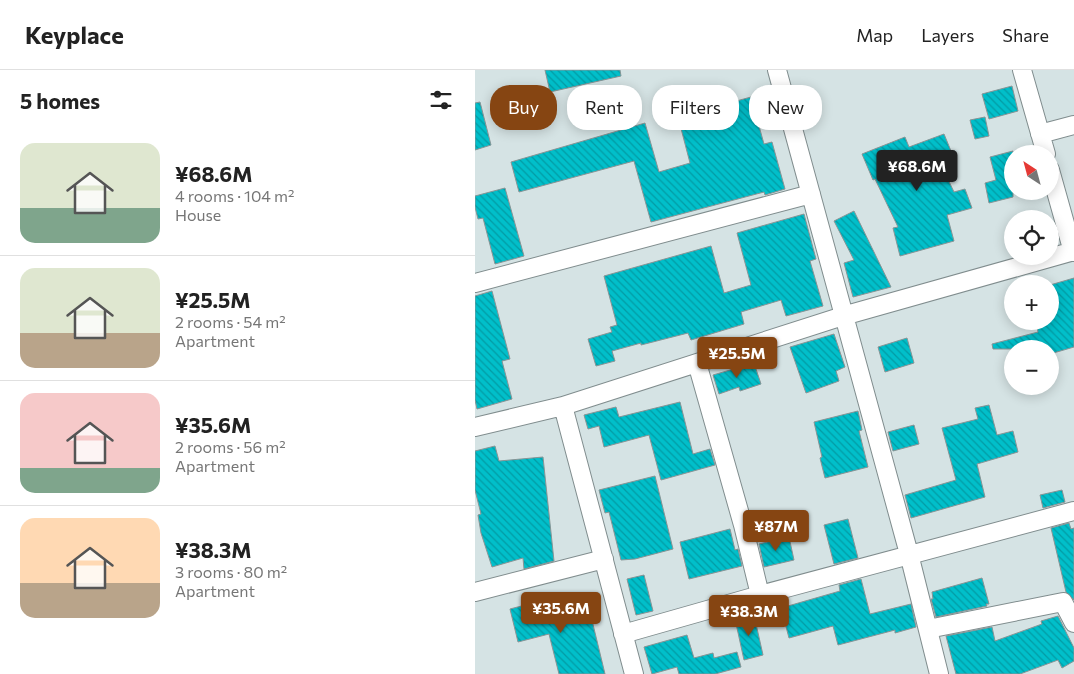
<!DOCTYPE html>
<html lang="en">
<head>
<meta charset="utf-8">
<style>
  body { margin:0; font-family:Commissioner,sans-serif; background:#f6f6f6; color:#222; height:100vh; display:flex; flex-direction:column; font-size:19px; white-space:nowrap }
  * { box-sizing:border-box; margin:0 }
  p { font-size:16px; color:#767676 }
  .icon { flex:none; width:28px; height:28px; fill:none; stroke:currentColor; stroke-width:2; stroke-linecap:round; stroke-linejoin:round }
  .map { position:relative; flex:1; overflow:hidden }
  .side { display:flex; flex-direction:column; background:#fff; width:475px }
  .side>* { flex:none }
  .banner { position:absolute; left:15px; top:15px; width:475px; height:45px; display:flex; gap:10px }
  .needle { width:32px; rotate:324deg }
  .buttons { position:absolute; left:529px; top:75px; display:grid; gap:10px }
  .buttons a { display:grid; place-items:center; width:55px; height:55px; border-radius:50%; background:#fff; box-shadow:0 2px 12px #0003; font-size:25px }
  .price { position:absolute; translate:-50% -42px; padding:0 11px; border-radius:5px; background:#864512; color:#fff; font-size:16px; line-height:32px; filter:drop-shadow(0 1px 2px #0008) }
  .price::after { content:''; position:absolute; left:50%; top:30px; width:15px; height:11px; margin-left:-8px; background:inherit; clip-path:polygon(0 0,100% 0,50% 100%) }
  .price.selected { background:#222; color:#fff }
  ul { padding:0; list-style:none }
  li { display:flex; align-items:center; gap:15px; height:125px; padding:0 20px }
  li+li { border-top:1px solid #e0e0e0 }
  li span { display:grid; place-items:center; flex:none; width:140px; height:100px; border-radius:15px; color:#555 }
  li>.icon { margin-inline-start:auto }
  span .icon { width:60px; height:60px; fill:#fffc; stroke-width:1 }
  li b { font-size:21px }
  h2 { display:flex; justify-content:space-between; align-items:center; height:60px; padding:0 20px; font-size:21px }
  .tag { padding:0 18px; border-radius:20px; background:#fff; box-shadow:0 2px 12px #0003; font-size:18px; line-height:45px }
  .tag.selected { background:#864512; color:#fff }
  header { display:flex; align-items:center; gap:30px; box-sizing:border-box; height:70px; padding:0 25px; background:#fff; border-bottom:1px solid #e0e0e0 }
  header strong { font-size:24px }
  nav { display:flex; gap:28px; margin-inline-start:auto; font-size:18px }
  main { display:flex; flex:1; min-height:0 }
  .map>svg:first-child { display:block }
  .building { fill:url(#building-back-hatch); stroke:#879495 }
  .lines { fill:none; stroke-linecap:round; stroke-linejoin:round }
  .minor-casing { stroke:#808d8e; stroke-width:20 }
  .minor { stroke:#fff; stroke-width:18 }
</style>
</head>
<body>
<header>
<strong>Keyplace</strong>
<nav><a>Map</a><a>Layers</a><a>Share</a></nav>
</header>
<main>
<section class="side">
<h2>5 homes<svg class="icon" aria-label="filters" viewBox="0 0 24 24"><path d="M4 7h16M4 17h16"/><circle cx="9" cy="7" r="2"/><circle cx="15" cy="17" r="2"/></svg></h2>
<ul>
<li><span style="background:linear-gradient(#dfe7d0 65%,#7fa58c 0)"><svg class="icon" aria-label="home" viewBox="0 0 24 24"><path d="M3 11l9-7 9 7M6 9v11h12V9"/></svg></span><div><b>¥68.6M</b><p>4 rooms · 104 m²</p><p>House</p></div></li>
<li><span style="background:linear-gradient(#dfe7d0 65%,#b9a48a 0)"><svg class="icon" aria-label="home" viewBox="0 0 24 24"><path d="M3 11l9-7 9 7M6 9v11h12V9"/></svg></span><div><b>¥25.5M</b><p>2 rooms · 54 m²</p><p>Apartment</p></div></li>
<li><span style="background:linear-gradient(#f6c9c9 75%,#7fa58c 0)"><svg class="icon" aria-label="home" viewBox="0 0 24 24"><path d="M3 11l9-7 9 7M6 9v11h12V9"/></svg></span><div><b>¥35.6M</b><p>2 rooms · 56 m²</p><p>Apartment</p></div></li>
<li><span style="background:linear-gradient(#ffd9b3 65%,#b9a48a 0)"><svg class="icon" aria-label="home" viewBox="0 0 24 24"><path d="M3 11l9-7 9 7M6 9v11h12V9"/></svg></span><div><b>¥38.3M</b><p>3 rooms · 80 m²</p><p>Apartment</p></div></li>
</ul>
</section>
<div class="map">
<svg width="599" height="604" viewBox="0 0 599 604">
  <defs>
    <pattern id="building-back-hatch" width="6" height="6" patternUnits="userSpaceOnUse" patternTransform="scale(1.25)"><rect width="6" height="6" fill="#01bfca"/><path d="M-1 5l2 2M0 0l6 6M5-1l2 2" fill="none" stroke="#039ba4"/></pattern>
  </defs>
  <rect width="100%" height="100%" fill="#d5e3e4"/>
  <!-- building -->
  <path class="building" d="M70,0h75l1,6 -71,16z
    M537,16l6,25 -29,8 -7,-25z
    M276,27l13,47 8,-2 13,47 -20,6 -1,-3 -113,30 -17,-61 -115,31 -8,-30 134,-39 14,49 31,-9 -12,-46z
    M5,32l11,43 -16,5v-47z
    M510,47l4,19 -14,3 -5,-19z
    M469,64l7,17 -14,5 17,36 11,-3 7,19 -25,7 7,26 -54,15 -7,-28 5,-1 -23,-48 -2,1 -11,-26 43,-17 4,10z
    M538,81v46l-24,6 -4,-20 11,-3 -6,-23z
    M30,118l19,68 -29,8 -12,-46 -5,1 -3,-12v-11z
    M379,141l37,76 -38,10 -9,-34 10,-3 -20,-39z
    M329,144l12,45 -6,2 13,45 -37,10 -5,-16 -40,12 3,12 -53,16 -3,-7 -47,12v-2l-29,8 3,10 -19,5 -8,-27 24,-7 -2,-5 7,-2 -13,-49 107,-30 13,47 27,-8 -14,-52z
    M599,208v69l-24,7v-5h-57l-1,-5 46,-12 -2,-11h14v-36z
    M17,221l18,68 -8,2 10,38 -35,10 -2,-9v-104z
    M359,264l11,33 -9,4 3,10 -33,12 -16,-46z
    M432,268l7,25 -29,9 -7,-25z
    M279,293l7,21 -21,7 -1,-4 -20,7 -6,-19z
    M205,332l13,52 17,-5 5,16 -54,15 -12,-45 -45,12 -5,-21 -11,3 -4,-14 32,-8 3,10z
    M514,335l8,30 16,-4 5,21 -41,12 8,33 -74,21 -6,-23 51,-15 -14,-52 36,-9 -3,-11z
    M383,341l4,19 -3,1 9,36 -43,11 -5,-20 2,-1 -8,-35z
    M439,355l5,19 -26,7 -5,-19z
    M20,376l4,15 44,-4 11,104 -30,8 -1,-11 -31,9 -11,-34 -3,-18 3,-1 -6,-24v-39z
    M180,406l18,73 -38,10 -14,1 -12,-48 -4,1 -6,-23z
    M587,420l3,12 -22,6 -3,-13z
    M373,449l10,39 -24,6 -10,-39z
    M594,453l2,6 3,-1v72l-8,-8 -15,-64z
    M255,459l5,21 3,-1 4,17 -53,13 -9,-37z
    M314,467l5,23 -30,7 -5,-23z
    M169,505l9,36 -17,4 -9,-36z
    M507,508l7,26h-3l1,2 -51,11 -5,-18h2l-1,-7z
    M386,509l9,35 41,-10 5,23 -21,6v-3l-57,15 -5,-19 -44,12 -8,-30 59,-17 -1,-6z
    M92,524l6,23 17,-5 15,62h-46l-10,-40 -31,8 -8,-33z
    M279,545l9,40 -19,5 -9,-41z
    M583,546l16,32v13l-12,7 -4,-8 -38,14h-64l-10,-38 46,-9 3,14 47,-17 -1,-3z
    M212,565l7,23 19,-5 1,5 23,-6 4,15 -26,7h-36l-2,-7 -25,7 -8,-27z"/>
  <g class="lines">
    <!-- minor casing -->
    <g class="minor-casing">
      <path id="minor" d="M302,0l132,484 30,120
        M547,0l24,84
        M565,64l34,-9
        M575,100l23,82
        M0,213l336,-89
        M222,293l46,162 17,70
        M88,336l71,268
        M0,357l88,-21 280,-90 231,-65
        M0,522l129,-33
        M453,559l135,-27 11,21
        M148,564l137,-39 314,-84"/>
    </g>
    <!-- minor -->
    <use href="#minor" class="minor"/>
  </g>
</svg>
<div class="buttons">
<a><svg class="needle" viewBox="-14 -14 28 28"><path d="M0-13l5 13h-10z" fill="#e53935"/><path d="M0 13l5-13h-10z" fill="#767676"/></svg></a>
<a><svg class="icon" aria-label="locate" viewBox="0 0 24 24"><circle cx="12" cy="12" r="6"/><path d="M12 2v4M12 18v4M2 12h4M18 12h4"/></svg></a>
<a>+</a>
<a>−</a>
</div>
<b class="price selected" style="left:442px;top:122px">¥68.6M</b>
<b class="price" style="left:262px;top:309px">¥25.5M</b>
<b class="price" style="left:301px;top:482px">¥87M</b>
<b class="price" style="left:86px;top:564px">¥35.6M</b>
<b class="price" style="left:274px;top:567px">¥38.3M</b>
<div class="banner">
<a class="tag selected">Buy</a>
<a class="tag">Rent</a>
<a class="tag">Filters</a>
<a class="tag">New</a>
</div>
</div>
</main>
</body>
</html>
